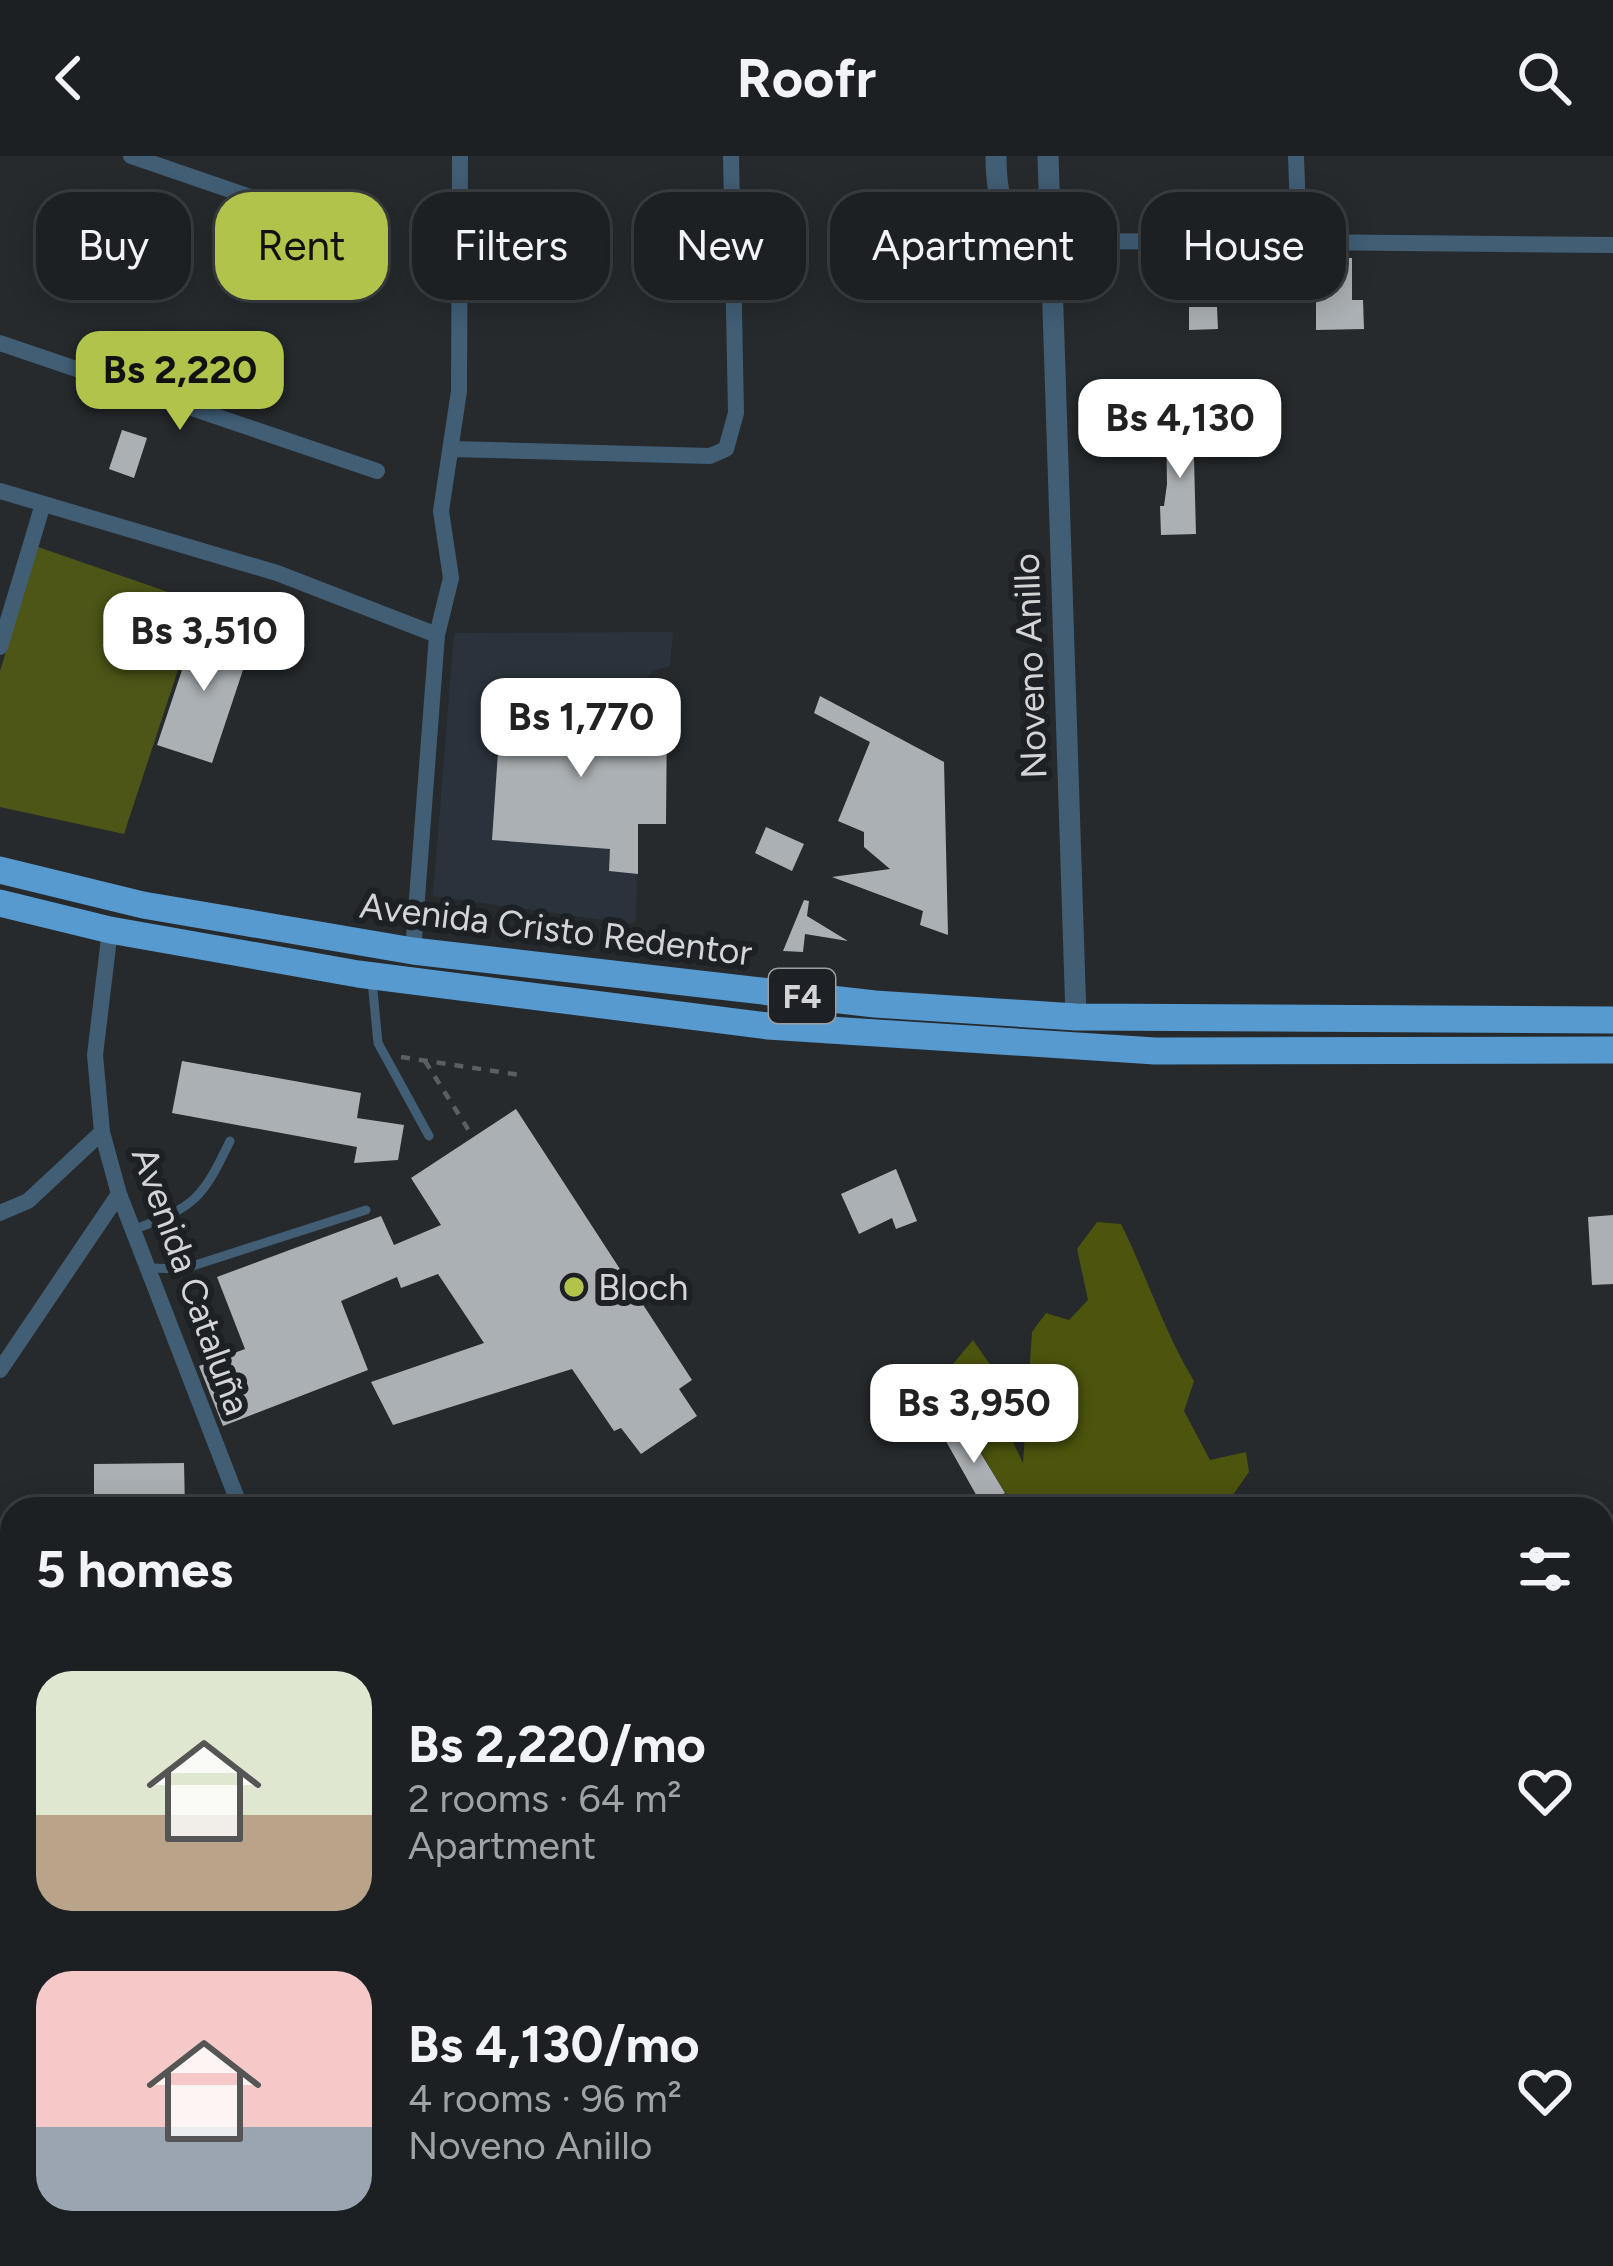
<!DOCTYPE html>
<html lang="en">
<head>
<meta charset="utf-8">
<style>
  body { margin:0; font-family:Figtree,sans-serif; background:#292d2f; color:#f1f3f6; height:100vh; display:flex; flex-direction:column; font-size:45px; white-space:nowrap }
  * { box-sizing:border-box; margin:0 }
  p { font-size:39px; color:#a0a3a5 }
  .icon { flex:none; width:66px; height:66px; fill:none; stroke:currentColor; stroke-width:2; stroke-linecap:round; stroke-linejoin:round }
  .map { position:relative; flex:1; overflow:hidden }
  .side { position:absolute; left:0px; top:1341px; width:1614px; height:771px; display:flex; flex-direction:column; background:#1c2022; border-radius:36px 36px 0 0; box-shadow:0 6px 30px #0003,0 0 0 3px #3a3e40 }
  .side>* { flex:none }
  .hud { position:absolute; left:36px; top:36px; width:1542px; height:108px; display:flex; gap:24px }
  .price { position:absolute; translate:-50% -102px; padding:0 27px; border-radius:24px; background:#fff; color:#222; font-size:39px; line-height:78px; filter:drop-shadow(0 3px 6px #0008) }
  .price::after { content:''; position:absolute; left:50%; top:72px; width:36px; height:27px; margin-left:-18px; background:inherit; clip-path:polygon(0 0,100% 0,50% 100%) }
  .price.current { background:#b2c34c; color:#111 }
  ul { padding:0; list-style:none }
  li { display:flex; align-items:center; gap:36px; height:300px; padding:0 36px }
  li span { display:grid; place-items:center; flex:none; width:336px; height:240px; border-radius:36px; color:#555 }
  li>.icon { margin-inline-start:auto }
  span .icon { width:144px; height:144px; fill:#fffc; stroke-width:1 }
  li b { font-size:51px }
  h2 { display:flex; justify-content:space-between; align-items:center; height:144px; padding:0 36px; font-size:51px }
  .chip { padding:0 42px; border-radius:36px; background:#1c2022; box-shadow:0 6px 30px #0003,0 0 0 3px #3a3e40; font-size:42px; line-height:108px }
  .chip.current { background:#b2c34c; color:#111 }
  header { display:flex; justify-content:space-between; align-items:center; height:156px; padding:0 36px; background:#1c2022; font-size:54px; font-weight:700 }
  .map>svg:first-child { display:block }
  .built { fill:#2a333b }
  .green { fill:#4d5517 }
  .forest { fill:#4c540d }
  .building { fill:#abb0b4 }
  .lines { fill:none; stroke-linecap:round; stroke-linejoin:round }
  .path { stroke:#5c5f62; stroke-width:4.5; stroke-dasharray:9 9; stroke-linecap:butt }
  .service { stroke:#415e75; stroke-width:9 }
  .minor { stroke:#415e75; stroke-width:16 }
  .tertiary { stroke:#415e75; stroke-width:21 }
  .trunk { stroke:#579acf; stroke-width:27 }
  .poi-dot { fill:#b2c34c; stroke:#1d2024; stroke-width:4.5 }
  .labels { text-anchor:middle; dominant-baseline:central; stroke-width:12; stroke-linejoin:round; paint-order:stroke }
  .shield { fill:#1d2024; stroke:#9c9ea1; stroke-width:3 }
  .shield-label { font-size:33px; font-weight:bold; fill:#d2d4d6 }
  .street-label { font-size:36px; fill:#d2d4d6; stroke:#1d2024 }
  .poi-label { font-size:36px; fill:#d2d4d6; stroke:#1d2024; text-anchor:start }
</style>
</head>
<body>
<header><svg class="icon" aria-label="back" viewBox="0 0 24 24"><path d="M15 5l-7 7 7 7"/></svg>Roofr<svg class="icon" aria-label="search" viewBox="0 0 24 24"><circle cx="10" cy="10" r="6"/><path d="M15 15l6 6"/></svg></header>
<div class="map">
<svg width="1613" height="2110" viewBox="0 0 1613 2110">
  <rect width="100%" height="100%" fill="#262a2d"/>
  <!-- built -->
  <path class="built" d="M673,476l-3,34 -17,5 -12,13 -5,236 -5,4 -198,-28 21,-263z"/>
  <!-- green -->
  <path class="green" d="M38,391l162,56 -76,231 -124,-27v-136z"/>
  <!-- forest -->
  <path class="forest" d="M1097,1066l24,2c26,52 43,108 73,157l-10,30 26,49 36,-8 3,20 -26,37h-208l-77,-127 35,-42 18,26 -1,29 33,68 9,-131 14,-19 23,7 19,-20 -11,-51z"/>
  <!-- building -->
  <path class="building" d="M1327,102h25v42h11l1,29 -48,1v-33h11z
    M1189,151h28l1,22 -29,1z
    M1166,265h27l3,113 -35,1 -1,-29h4l3,-22z
    M122,274l25,8 -13,40 -25,-9z
    M197,469l55,18 -40,120 -55,-18z
    M820,540l124,66 4,173 -28,-10 3,-14 -91,-34 58,-8 -26,-22v-15l-26,-11 32,-79 -56,-29z
    M501,552l139,9v-6h27l-1,113h-28v50l-29,-3 1,-22 -118,-9z
    M766,671l38,17 -12,27 -37,-18z
    M804,744l5,1 -2,15 41,25 -43,-7 -2,18 -20,-1z
    M182,905l179,32 -4,25 47,7 -6,35 -44,3 3,-16 -185,-34z
    M516,953l176,271 -13,9 18,27 -56,38 -20,-26 -7,3 -42,-62 -179,56 -22,-43 113,-39 -46,-69 -37,14 -4,-11 -56,24 27,69 -145,56 -24,-60 46,-17 -28,-72 164,-61 13,29 47,-20 -30,-47z
    M896,1013l21,52 -21,8 -4,-11 -33,16 -18,-40z
    M1613,1059v69l-21,1 -4,-68z
    M963,1268l42,69 -22,14 -40,-71z
    M184,1307l1,46h-91v-45z"/>
  <g class="lines">
    <!-- path -->
    <path class="path" d="M401,901l119,18
      M425,905l48,76"/>
    <!-- service -->
    <path class="service" d="M372,825l6,62 51,93
      M135,1073c60,-22 67,-30 95,-88
      M150,1112l33,1 183,-59
      M724,2100l10,10
      M663,2110l17,-10"/>
    <!-- minor -->
    <path class="minor" d="M131,0l248,85
      M1048,85l251,1 -3,-86
      M1299,86l314,3
      M0,187l377,128
      M451,293l259,7 16,-7 10,-36 -5,-257
      M0,335l277,82 160,62
      M0,491l43,-143
      M110,774l-15,125 7,77 17,62 122,315
      M413,795l24,-316 14,-57 -10,-67 18,-120 1,-235
      M0,1057l28,-12 74,-69
      M0,1214l119,-176
      M0,1709h12
      M347,2100l1,10"/>
    <!-- tertiary -->
    <path class="tertiary" d="M996,0c0,44 7,73 52,85
      M1048,0l28,861"/>
    <!-- trunk -->
    <path class="trunk" d="M0,714l143,35 270,46 462,53 201,13 537,3
      M0,747l110,27 248,44 410,52 387,25 458,-1"/>
  </g>
  <!-- markers -->
  <circle class="poi-dot" cx="574" cy="1131" r="12"/>
  <g class="labels">
    <!-- shield labels -->
    <rect class="shield" x="769" y="813" width="66" height="54" rx="9"/>
    <g class="shield-label">
      <text x="802" y="840">F4</text>
    </g>
    <!-- street labels -->
    <g class="street-label">
      <text transform="translate(1030 510) rotate(-92)">Noveno Anillo</text>
      <text transform="translate(556 773) rotate(7)">Avenida Cristo Redentor</text>
      <text transform="translate(191 1125) rotate(70)">Avenida Cataluña</text>
    </g>
    <!-- poi labels -->
    <g class="poi-label">
      <text x="598" y="1131">Bloch</text>
    </g>
  </g>
</svg>
<b class="price current" style="left:180px;top:277px">Bs 2,220</b>
<b class="price" style="left:1180px;top:325px">Bs 4,130</b>
<b class="price" style="left:204px;top:538px">Bs 3,510</b>
<b class="price" style="left:581px;top:624px">Bs 1,770</b>
<b class="price" style="left:974px;top:1310px">Bs 3,950</b>
<div class="hud">
<a class="chip">Buy</a>
<a class="chip current">Rent</a>
<a class="chip">Filters</a>
<a class="chip">New</a>
<a class="chip">Apartment</a>
<a class="chip">House</a>
</div>
<section class="side">
<h2>5 homes<svg class="icon" aria-label="filters" viewBox="0 0 24 24"><path d="M4 7h16M4 17h16"/><circle cx="9" cy="7" r="2"/><circle cx="15" cy="17" r="2"/></svg></h2>
<ul>
<li><span style="background:linear-gradient(#dfe7d0 60%,#b9a48a 0)"><svg class="icon" aria-label="home" viewBox="0 0 24 24"><path d="M3 11l9-7 9 7M6 9v11h12V9"/></svg></span><div><b>Bs 2,220/mo</b><p>2 rooms · 64 m²</p><p>Apartment</p></div><svg class="icon" aria-label="heart" viewBox="0 0 24 24"><path d="M12 20l-8-8c-3-5 5-10 8-4 3-6 11-1 8 4z"/></svg></li>
<li><span style="background:linear-gradient(#f6c9c9 65%,#9aa5b1 0)"><svg class="icon" aria-label="home" viewBox="0 0 24 24"><path d="M3 11l9-7 9 7M6 9v11h12V9"/></svg></span><div><b>Bs 4,130/mo</b><p>4 rooms · 96 m²</p><p>Noveno Anillo</p></div><svg class="icon" aria-label="heart" viewBox="0 0 24 24"><path d="M12 20l-8-8c-3-5 5-10 8-4 3-6 11-1 8 4z"/></svg></li>
</ul>
</section>
</div>
</body>
</html>
